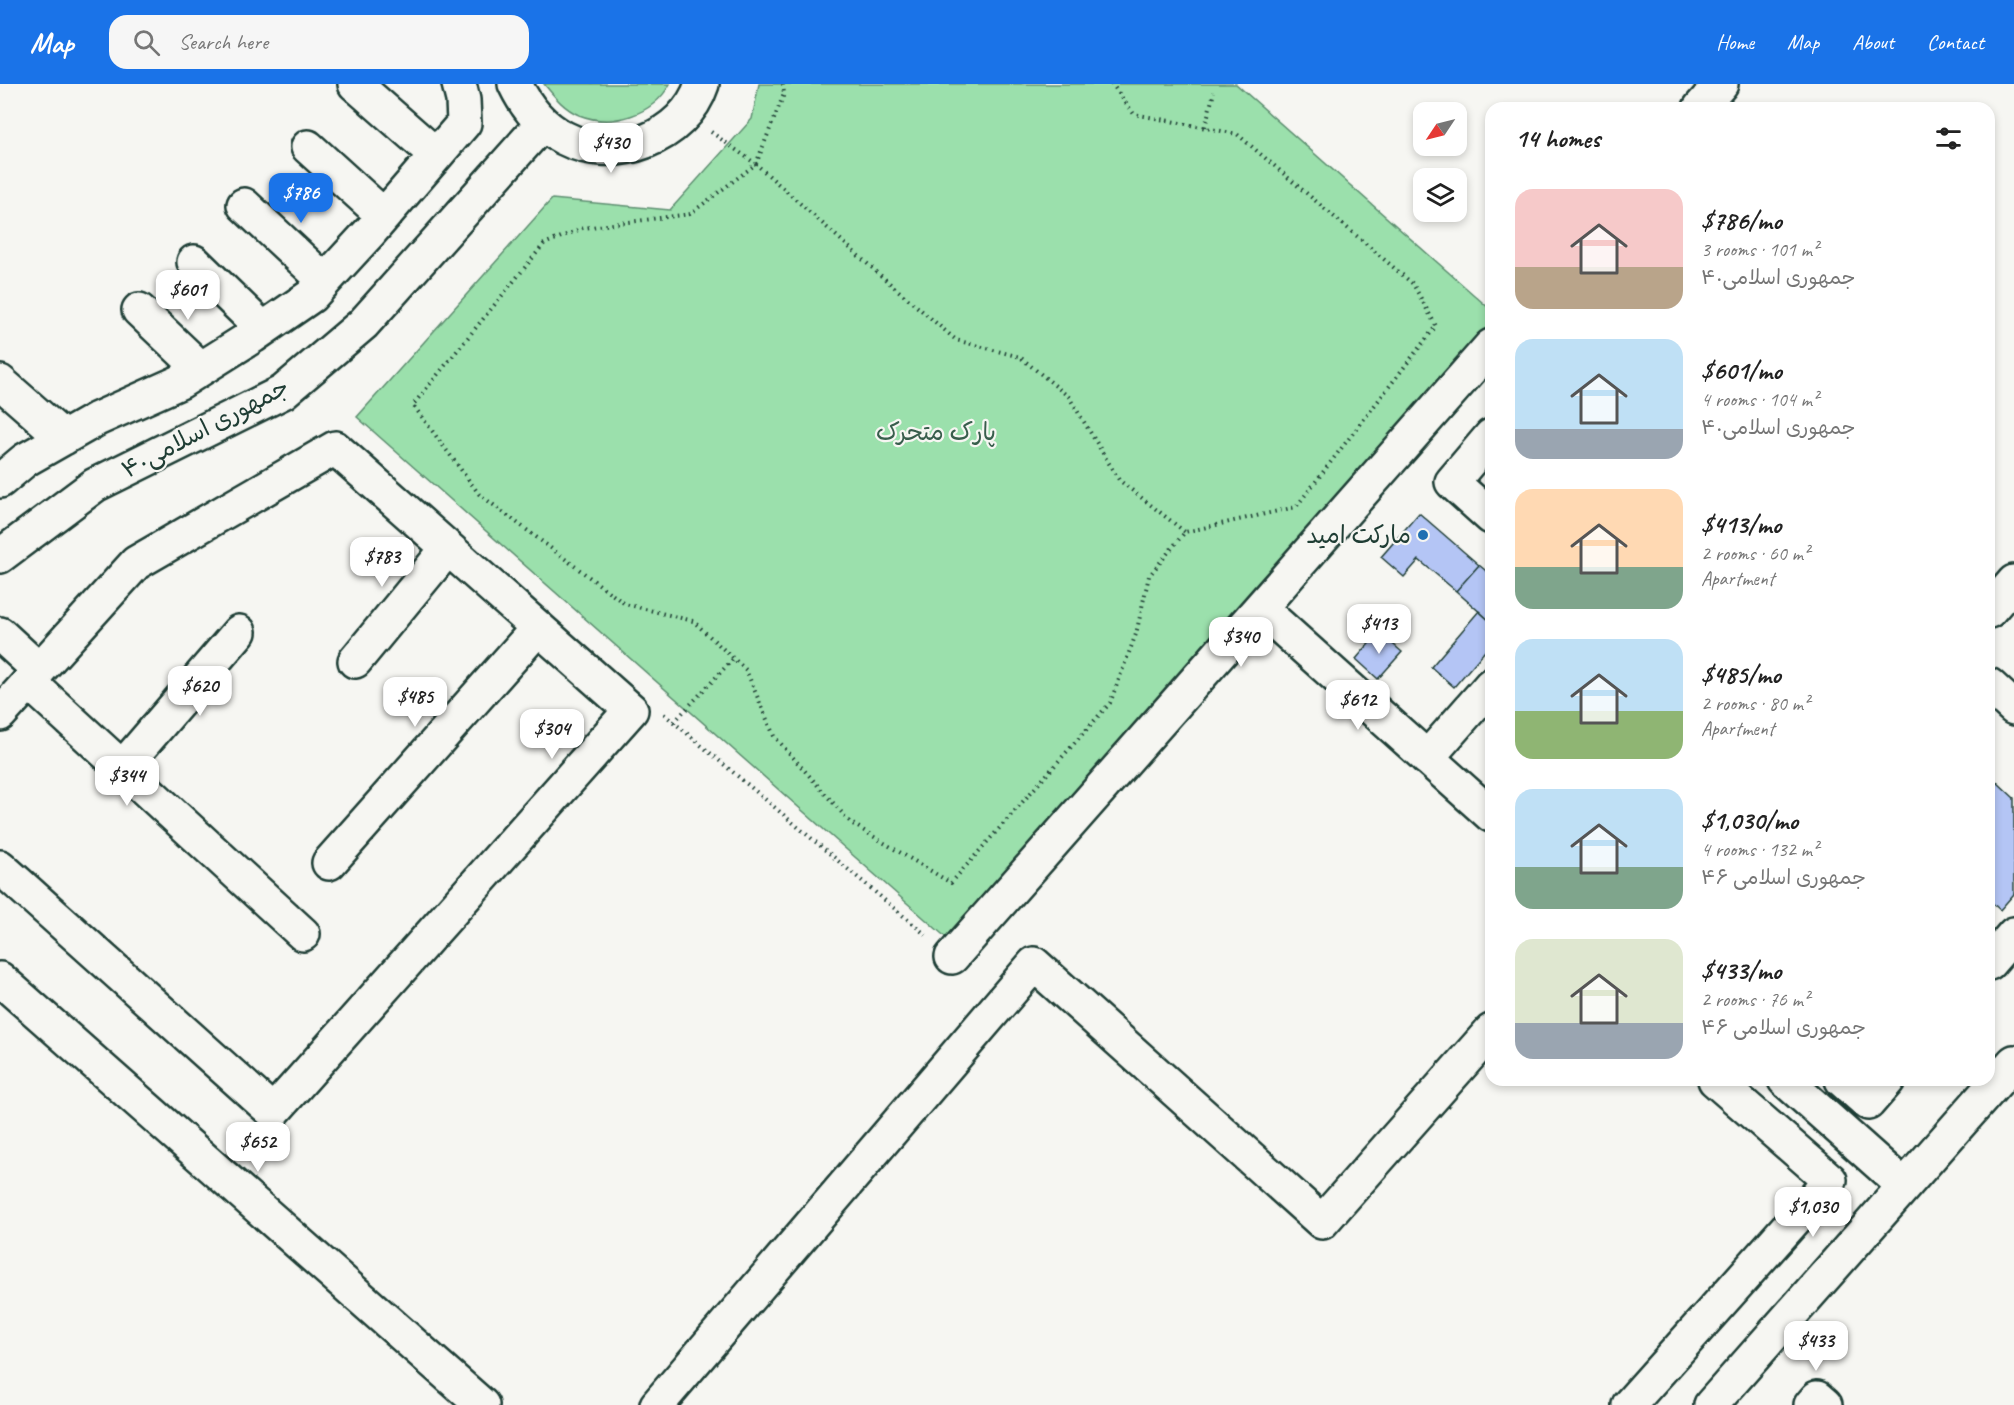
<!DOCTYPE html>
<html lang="en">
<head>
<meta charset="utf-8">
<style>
  body { margin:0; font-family:Caveat,"Playpen Sans Arabic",sans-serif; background:#f6f6f6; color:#222; height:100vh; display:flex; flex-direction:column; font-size:22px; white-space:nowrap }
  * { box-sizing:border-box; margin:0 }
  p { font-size:20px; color:#767676 }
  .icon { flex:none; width:33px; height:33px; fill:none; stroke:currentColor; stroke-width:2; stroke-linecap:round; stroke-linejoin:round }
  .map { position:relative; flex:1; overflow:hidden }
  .details { position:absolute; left:1485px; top:18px; width:510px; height:984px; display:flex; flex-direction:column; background:#fff; border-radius:18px; box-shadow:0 3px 9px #0003 }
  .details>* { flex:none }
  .needle { width:39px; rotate:235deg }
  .buttons { position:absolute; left:1413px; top:18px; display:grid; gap:12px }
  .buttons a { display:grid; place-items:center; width:54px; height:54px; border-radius:12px; background:#fff; box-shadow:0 3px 9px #0003; font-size:30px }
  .price { position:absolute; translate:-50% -51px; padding:0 14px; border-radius:12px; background:#fff; color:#222; font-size:20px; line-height:39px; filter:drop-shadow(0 2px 3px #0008) }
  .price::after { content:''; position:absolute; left:50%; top:36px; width:18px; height:14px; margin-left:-9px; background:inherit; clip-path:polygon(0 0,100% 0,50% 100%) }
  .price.active { background:#1a73e8; color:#fff }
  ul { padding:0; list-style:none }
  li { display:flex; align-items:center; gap:18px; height:150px; padding:0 30px }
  li span { display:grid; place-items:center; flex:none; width:168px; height:120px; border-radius:18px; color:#555 }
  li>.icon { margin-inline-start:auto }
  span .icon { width:72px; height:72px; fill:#fffc; stroke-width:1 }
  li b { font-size:26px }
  h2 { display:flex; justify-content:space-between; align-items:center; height:72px; padding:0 30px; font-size:26px }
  header { display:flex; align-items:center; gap:36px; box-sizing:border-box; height:84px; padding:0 30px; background:#1a73e8; color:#fff }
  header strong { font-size:28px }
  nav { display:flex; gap:33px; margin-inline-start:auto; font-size:21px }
  .search { width:420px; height:54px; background:#f6f6f6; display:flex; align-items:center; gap:15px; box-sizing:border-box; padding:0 21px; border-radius:18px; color:#767676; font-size:22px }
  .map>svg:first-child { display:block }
  .green { fill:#9be0ac; stroke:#5d8e70; stroke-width:1.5 }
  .building { fill:#b4c5f5; stroke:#1f3d34; stroke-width:1.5 }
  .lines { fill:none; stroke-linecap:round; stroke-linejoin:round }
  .minor-casing { stroke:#1f3d34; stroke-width:38 }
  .path { stroke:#1f3d34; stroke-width:4; stroke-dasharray:1.5 4.5; stroke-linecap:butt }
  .minor { stroke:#f6f6f2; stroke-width:33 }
  .poi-dot { fill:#1f6fb2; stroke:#f6f6f2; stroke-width:2 }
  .labels { text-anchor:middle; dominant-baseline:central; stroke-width:4.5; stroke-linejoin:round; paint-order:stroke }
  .street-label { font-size:24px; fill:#1f3d34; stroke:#f6f6f2 }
  .park-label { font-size:24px; fill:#385e4c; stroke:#f6f6f2 }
  .poi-label { font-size:24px; fill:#1f3d34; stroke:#f6f6f2; text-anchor:end }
</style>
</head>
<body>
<header>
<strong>Map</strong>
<div class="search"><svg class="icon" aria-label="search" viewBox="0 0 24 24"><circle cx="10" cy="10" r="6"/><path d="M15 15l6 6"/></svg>Search here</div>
<nav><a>Home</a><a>Map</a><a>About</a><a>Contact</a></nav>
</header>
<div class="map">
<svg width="2014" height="1321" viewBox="0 0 2014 1321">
  <rect width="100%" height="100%" fill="#f6f6f2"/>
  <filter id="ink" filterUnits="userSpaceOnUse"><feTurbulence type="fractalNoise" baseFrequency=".0167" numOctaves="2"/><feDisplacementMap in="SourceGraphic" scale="12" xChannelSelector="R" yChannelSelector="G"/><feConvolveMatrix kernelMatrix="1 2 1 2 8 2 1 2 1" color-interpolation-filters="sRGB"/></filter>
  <g filter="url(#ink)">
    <!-- green -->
    <path class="green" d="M544,0h126c-17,31 -58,44 -91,31 -15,-6 -25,-19 -35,-31z
      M759,0h477l255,226v16l-541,615 -593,-524 195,-218 118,11 82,-91z"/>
    <!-- building -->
    <path class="building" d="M1419,429l60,52 -23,26 -37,-31 -15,17 -23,-20z
      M1479,481l12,10v47l-35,-31z
      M1479,527l12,11v22l-37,43 -23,-20z
      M1379,548l23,20 -24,27 -22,-20z
      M1997,698l17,16v96l-14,16 -11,-10v-109z"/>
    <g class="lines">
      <!-- minor casing -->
      <g class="minor-casing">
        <path id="minor" d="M355,0l81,71
          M515,0c11,23 26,42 49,54 50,26 120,1 138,-54
          M1700,24l21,-24
          M308,63l76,69
          M244,121l81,76
          M194,178l69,67
          M139,226l62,59
          M0,298l64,56
          M1491,352l-39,46 39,35
          M0,397l25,-21 72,-41 83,-37 73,-46 58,-40 59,-64 94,-109 -1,-23 -4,-16
          M0,472l95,-71 188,-93 80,-68 179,-200
          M1260,524l231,207
          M1989,527l25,-29
          M0,550l39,36 -10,12 274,252
          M355,577l93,-113
          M1989,601l25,23
          M0,630l29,-32
          M1427,674l64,-73
          M122,684l117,-136
          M329,779l209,-235
          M0,783l273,245 358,-402 -296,-262 -199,115 -97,107
          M952,873l539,-611
          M1989,879l25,-29
          M0,895l482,426
          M1785,996l119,106
          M1842,996l26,23 20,-23
          M657,1321l377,-441 288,258 169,-191
          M1629,1321l201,-225 -115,-100
          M1711,1321l303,-343
          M1811,1321l6,-7 8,7"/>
      </g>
      <!-- path -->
      <path class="path" d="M783,0l1,10 -28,70 -66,50 -107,14 -39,16 -131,161 66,89 146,110 68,17 53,49 28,66 77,87 100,60 159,-180 26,-69 13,-58 36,-44 111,-25 140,-181 -23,-42 -176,-150 -103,-20 -22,-30
        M1205,43l9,-35
        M711,48l45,32 123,110 77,66 64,17 49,40 50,83 66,52
        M664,630l262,221
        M674,638l60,-64"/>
      <!-- minor -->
      <use href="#minor" class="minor"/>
    </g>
  </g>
  <!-- markers -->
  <circle class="poi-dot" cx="1423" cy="451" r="6"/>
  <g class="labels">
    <!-- street labels -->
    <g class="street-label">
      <text transform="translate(205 344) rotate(-28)">جمهوری اسلامی۴۰</text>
    </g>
    <!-- park labels -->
    <g class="park-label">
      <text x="936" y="348">پارک متحرک</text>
    </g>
    <!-- poi labels -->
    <g class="poi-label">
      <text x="1411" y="451">مارکت امید</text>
    </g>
  </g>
</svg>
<div class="buttons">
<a><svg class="needle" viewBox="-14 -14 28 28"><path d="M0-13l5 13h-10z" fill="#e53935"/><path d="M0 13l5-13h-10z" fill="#767676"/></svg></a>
<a><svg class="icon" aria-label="layers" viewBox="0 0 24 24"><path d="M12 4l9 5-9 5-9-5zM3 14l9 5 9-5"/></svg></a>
</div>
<b class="price" style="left:611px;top:90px">$430</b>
<b class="price active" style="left:301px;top:140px">$786</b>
<b class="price" style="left:188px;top:237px">$601</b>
<b class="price" style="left:382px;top:504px">$783</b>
<b class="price" style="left:1379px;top:571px">$413</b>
<b class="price" style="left:1241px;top:584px">$340</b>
<b class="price" style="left:200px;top:633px">$620</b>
<b class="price" style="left:415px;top:644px">$485</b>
<b class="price" style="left:1358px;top:647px">$612</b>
<b class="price" style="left:552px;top:676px">$304</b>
<b class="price" style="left:127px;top:723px">$344</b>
<b class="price" style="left:258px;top:1089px">$652</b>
<b class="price" style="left:1813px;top:1154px">$1,030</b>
<b class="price" style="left:1816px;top:1288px">$433</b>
<section class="details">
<h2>14 homes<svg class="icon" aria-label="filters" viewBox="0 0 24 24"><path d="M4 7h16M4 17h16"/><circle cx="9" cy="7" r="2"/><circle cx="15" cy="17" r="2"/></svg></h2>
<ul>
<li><span style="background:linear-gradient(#f6c9c9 65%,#b9a48a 0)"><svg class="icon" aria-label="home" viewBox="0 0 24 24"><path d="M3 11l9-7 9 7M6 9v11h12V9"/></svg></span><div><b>$786/mo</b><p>3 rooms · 101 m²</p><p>جمهوری اسلامی۴۰</p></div></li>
<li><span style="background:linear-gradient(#bfe0f5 75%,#9aa5b1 0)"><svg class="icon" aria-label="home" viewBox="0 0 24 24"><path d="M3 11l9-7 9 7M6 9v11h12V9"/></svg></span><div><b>$601/mo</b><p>4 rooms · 104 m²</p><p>جمهوری اسلامی۴۰</p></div></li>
<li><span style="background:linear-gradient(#ffd9b3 65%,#7fa58c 0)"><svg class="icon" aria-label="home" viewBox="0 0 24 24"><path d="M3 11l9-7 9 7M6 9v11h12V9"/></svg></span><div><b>$413/mo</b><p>2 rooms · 60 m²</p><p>Apartment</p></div></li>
<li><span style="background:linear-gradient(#bfe0f5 60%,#8fb573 0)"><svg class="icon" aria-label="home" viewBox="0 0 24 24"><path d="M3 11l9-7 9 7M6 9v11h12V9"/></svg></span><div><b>$485/mo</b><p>2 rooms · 80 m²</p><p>Apartment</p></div></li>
<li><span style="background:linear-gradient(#bfe0f5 65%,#7fa58c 0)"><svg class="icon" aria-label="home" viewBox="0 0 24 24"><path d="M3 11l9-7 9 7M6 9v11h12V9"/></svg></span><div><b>$1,030/mo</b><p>4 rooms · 132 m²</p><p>جمهوری اسلامی ۴۶</p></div></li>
<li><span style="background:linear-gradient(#dfe7d0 70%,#9aa5b1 0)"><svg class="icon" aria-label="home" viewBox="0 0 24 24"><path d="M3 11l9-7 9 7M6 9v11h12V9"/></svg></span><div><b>$433/mo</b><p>2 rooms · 76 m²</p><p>جمهوری اسلامی ۴۶</p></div></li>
</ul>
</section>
</div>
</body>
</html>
